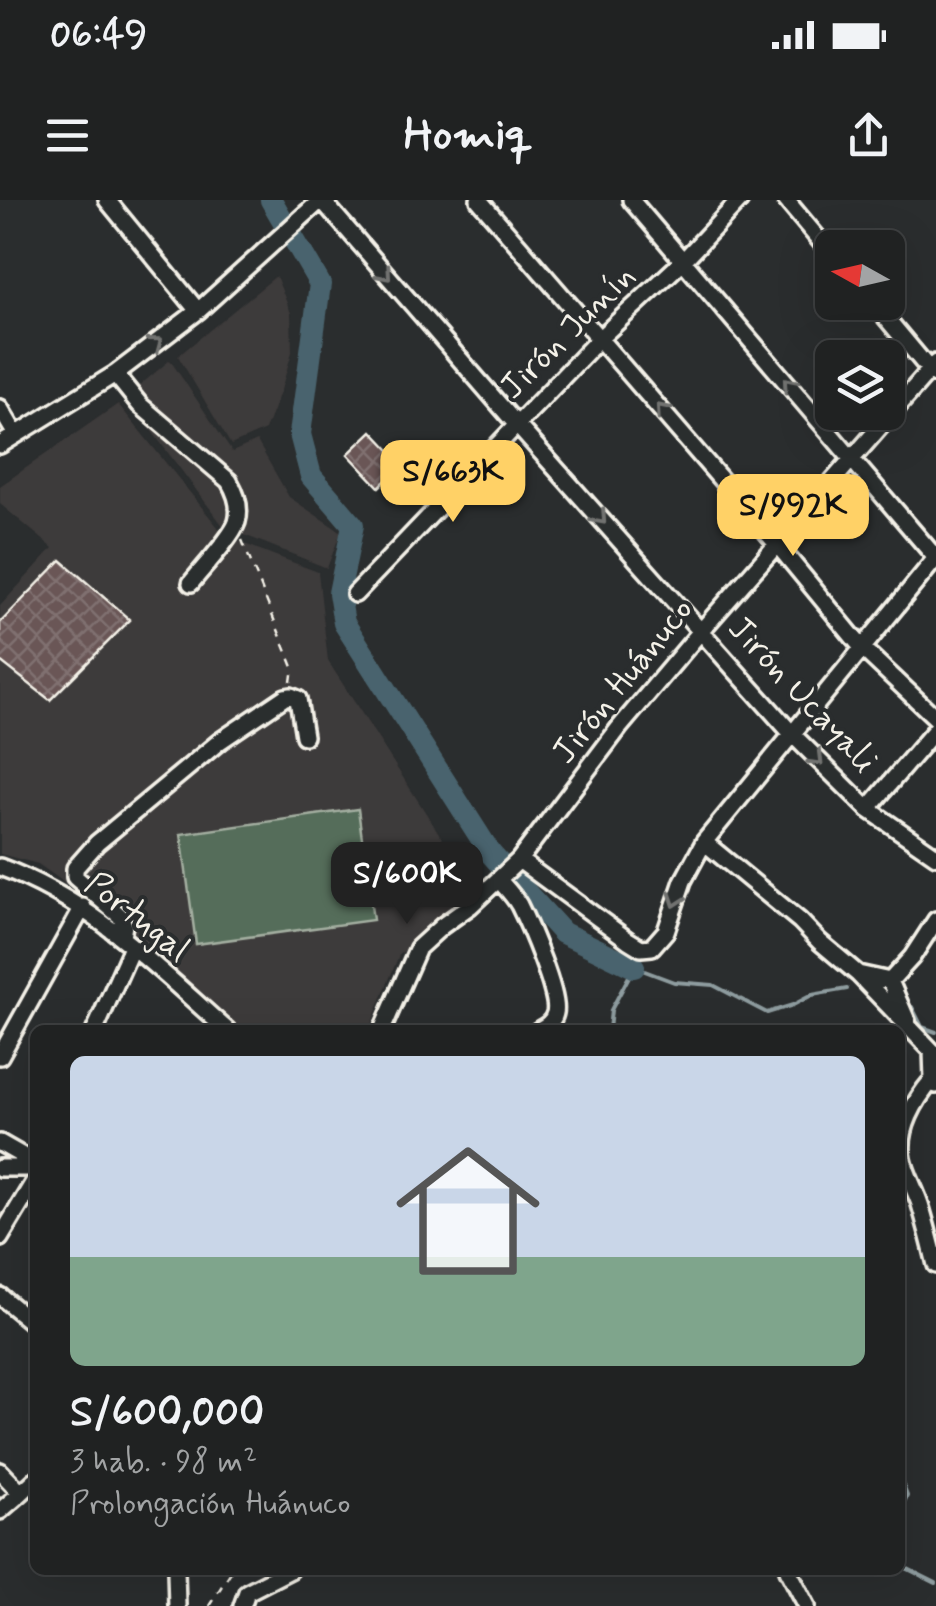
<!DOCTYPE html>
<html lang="es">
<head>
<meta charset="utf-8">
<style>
  body { margin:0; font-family:Mynerve,sans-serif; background:#282a2a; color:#f1f3f6; height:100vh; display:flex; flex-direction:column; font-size:38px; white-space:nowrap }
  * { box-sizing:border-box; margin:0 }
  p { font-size:32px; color:#a2a4a5 }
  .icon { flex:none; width:55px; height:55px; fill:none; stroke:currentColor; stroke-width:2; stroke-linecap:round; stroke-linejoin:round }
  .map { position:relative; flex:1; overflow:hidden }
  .panel { position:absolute; left:30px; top:825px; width:875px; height:550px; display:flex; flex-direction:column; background:#202222; border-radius:15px; box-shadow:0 10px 40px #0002,0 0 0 2px #3d3f40 }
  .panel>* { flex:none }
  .needle { width:65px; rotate:278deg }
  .buttons { position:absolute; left:815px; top:30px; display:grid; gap:20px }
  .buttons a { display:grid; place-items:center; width:90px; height:90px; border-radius:15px; background:#202222; box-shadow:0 10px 40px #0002,0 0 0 2px #3d3f40; font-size:50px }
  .price { position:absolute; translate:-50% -85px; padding:0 22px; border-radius:20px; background:#ffd166; color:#111; font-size:32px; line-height:65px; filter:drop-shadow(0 2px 5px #0008) }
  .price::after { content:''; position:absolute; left:50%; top:60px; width:30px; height:22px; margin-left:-15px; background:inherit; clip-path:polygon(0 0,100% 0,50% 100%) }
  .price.current { background:#222; color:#fff }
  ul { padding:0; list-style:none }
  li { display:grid; align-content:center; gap:20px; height:530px; padding:0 40px }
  li span { display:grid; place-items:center; height:310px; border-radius:15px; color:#555 }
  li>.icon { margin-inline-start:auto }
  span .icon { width:180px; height:180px; fill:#fffc; stroke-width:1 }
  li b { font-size:42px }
  .status { display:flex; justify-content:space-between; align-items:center; height:70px; padding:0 50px; background:#202222; direction:ltr }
  .status svg { height:28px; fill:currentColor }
  header { display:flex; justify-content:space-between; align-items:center; height:130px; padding:0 40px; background:#202222; font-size:45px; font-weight:700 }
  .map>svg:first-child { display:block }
  .built { fill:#3d3a3a }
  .pitch { fill:#556d5a; stroke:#a4afa1; stroke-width:2.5 }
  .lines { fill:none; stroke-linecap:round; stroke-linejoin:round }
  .stream { stroke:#8e9c9f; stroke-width:4 }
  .river { stroke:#4a646e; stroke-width:22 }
  .building { fill:url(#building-cross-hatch); stroke:#f4f1e8; stroke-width:2.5 }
  .minor-casing { stroke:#f4f1e8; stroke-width:22 }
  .path { stroke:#f4f1e8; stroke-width:2.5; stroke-dasharray:8 8; stroke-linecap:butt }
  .minor { stroke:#2a2d2e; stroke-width:15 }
  .oneway { stroke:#71726f }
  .labels { text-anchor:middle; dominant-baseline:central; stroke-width:8; stroke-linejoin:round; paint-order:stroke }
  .street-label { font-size:35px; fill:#f4f1e8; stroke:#2a2d2e }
</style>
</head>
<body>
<div class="status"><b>06:49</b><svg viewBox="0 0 49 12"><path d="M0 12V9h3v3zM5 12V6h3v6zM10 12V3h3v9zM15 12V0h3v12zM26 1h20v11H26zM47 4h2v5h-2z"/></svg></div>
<header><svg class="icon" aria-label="menu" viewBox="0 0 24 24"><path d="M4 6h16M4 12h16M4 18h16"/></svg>Homiq<svg class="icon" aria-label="share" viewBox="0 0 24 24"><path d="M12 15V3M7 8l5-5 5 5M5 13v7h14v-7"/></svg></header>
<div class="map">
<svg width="936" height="1406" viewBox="0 0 936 1406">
  <defs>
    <pattern id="building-cross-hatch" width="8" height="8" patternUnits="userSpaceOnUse" patternTransform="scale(2.5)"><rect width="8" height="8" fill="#6a5757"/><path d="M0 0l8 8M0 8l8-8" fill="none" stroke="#80706f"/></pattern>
  </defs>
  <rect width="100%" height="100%" fill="#2a2d2e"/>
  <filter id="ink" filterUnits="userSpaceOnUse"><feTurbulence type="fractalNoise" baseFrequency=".01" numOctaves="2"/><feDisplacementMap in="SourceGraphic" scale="20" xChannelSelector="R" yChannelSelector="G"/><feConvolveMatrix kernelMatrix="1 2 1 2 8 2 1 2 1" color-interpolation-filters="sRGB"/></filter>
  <g filter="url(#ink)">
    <!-- built -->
    <path class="built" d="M276,76l15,37 1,39 -11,38 -16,40 -34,15 -53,-89z
      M170,160l62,92 25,-11 32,56 52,35 -14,36 -103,-41 -98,-130z
      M118,204l108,133 92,35 10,89 150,233 -79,61 -30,75h-127l-140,-121 -64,-45 -38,-10v-248l53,-58 -53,-44v-18z"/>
    <!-- pitch -->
    <path class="pitch" d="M358,609l15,111 -177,24 -15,-110z"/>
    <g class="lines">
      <!-- stream -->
      <path class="stream" d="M912,807l10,20 14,5
        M609,830l2,-20 23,-43 40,15 39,3 54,28 26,-8 19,-10 35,-6
        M900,1277l7,19 -7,14
        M900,1365l36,18"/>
      <!-- river -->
      <path class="river" d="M271,0l49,84 -20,150 11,42 42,49 -14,68 5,30 147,231 72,79 71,34"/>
    </g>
    <!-- building -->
    <path class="building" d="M372,231l31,33 -24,23 -31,-33z
      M61,360l69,60 -80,80 -50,-39v-38z"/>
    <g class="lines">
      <!-- minor casing -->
      <g class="minor-casing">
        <path id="minor" d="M107,0l91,111
          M322,0l195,225 276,310 75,74 68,47
          M479,0l297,343 87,106 73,69
          M631,0l305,358
          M786,0l46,55
          M873,102l60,72
          M115,174l25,31 89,76c7,12 12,27 8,41 -5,15 -35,47 -46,61
          M0,208l16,27
          M0,245l115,-71 83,-63 123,-111
          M355,394l245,-256 83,-77 57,-61
          M868,609l68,-80
          M704,642l96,79 20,21 38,32 74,77 1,28 3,6
          M519,660l109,80 13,8 11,-1 14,-16 17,-50 21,-39 232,-284
          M0,667c93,34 154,99 227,163
          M499,680c7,8 15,16 20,25 9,18 41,91 36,108 -2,9 -9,13 -16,17
          M122,737l2,-12 -4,-9 -45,-39v-9l22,-25 123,-102 65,-44 6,-1 7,3 6,37
          M858,774l32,7 17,40
          M890,781l22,-24 24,-37
          M95,830l37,-83
          M382,830l36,-82 24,-22 28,-20 49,-46 100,-132 82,-97 235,-268
          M0,856l83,-149
          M933,879c-18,21 -36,51 -30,80 3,15 12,30 17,45 6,20 11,40 16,61
          M0,943l35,20
          M0,968h35
          M0,1038l35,-58
          M0,1096l35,29
          M0,1271l21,22 14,-13
          M0,1311l21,-18
          M176,1370l1,36
          M788,1370l19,36
          M242,1406l5,-14 43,-22"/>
      </g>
      <!-- path -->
      <path class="path" d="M242,340l51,127 -2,15
        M209,1406l23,-36"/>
      <!-- minor -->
      <use href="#minor" class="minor"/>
    </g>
    <!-- one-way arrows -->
    <defs><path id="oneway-chevron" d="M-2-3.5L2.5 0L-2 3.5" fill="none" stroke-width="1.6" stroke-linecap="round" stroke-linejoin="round" transform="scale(2.5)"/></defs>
    <g class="oneway">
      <use href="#oneway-chevron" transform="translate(385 74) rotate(49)"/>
      <use href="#oneway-chevron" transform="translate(156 143) rotate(-37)"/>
      <use href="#oneway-chevron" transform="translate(789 184) rotate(-131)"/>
      <use href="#oneway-chevron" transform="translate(662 210) rotate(-131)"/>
      <use href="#oneway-chevron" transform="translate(600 318) rotate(48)"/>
      <use href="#oneway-chevron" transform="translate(817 559) rotate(45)"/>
      <use href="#oneway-chevron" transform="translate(676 700) rotate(109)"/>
    </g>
  </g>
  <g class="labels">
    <!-- street labels -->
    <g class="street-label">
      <text transform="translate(568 132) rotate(-45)">Jirón Junín</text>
      <text transform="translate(623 481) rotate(-51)">Jirón Huánuco</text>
      <text transform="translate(802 495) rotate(47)">Jirón Ucayali</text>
      <text transform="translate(137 717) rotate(38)">Portugal</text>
    </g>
  </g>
</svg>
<div class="buttons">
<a><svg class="needle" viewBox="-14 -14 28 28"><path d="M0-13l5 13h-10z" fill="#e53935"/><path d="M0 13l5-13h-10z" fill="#a2a4a5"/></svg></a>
<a><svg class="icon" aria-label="layers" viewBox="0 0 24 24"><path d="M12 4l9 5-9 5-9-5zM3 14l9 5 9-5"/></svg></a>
</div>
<b class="price" style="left:453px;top:325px">S/663K</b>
<b class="price" style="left:793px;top:359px">S/992K</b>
<b class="price current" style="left:407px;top:727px">S/600K</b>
<section class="panel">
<ul>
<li><span style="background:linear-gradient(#c9d6e8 65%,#7fa58c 0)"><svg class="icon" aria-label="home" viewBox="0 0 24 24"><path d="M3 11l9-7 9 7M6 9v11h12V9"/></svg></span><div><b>S/600,000</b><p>3 hab. · 98 m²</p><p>Prolongación Huánuco</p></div></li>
</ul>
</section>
</div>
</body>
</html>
